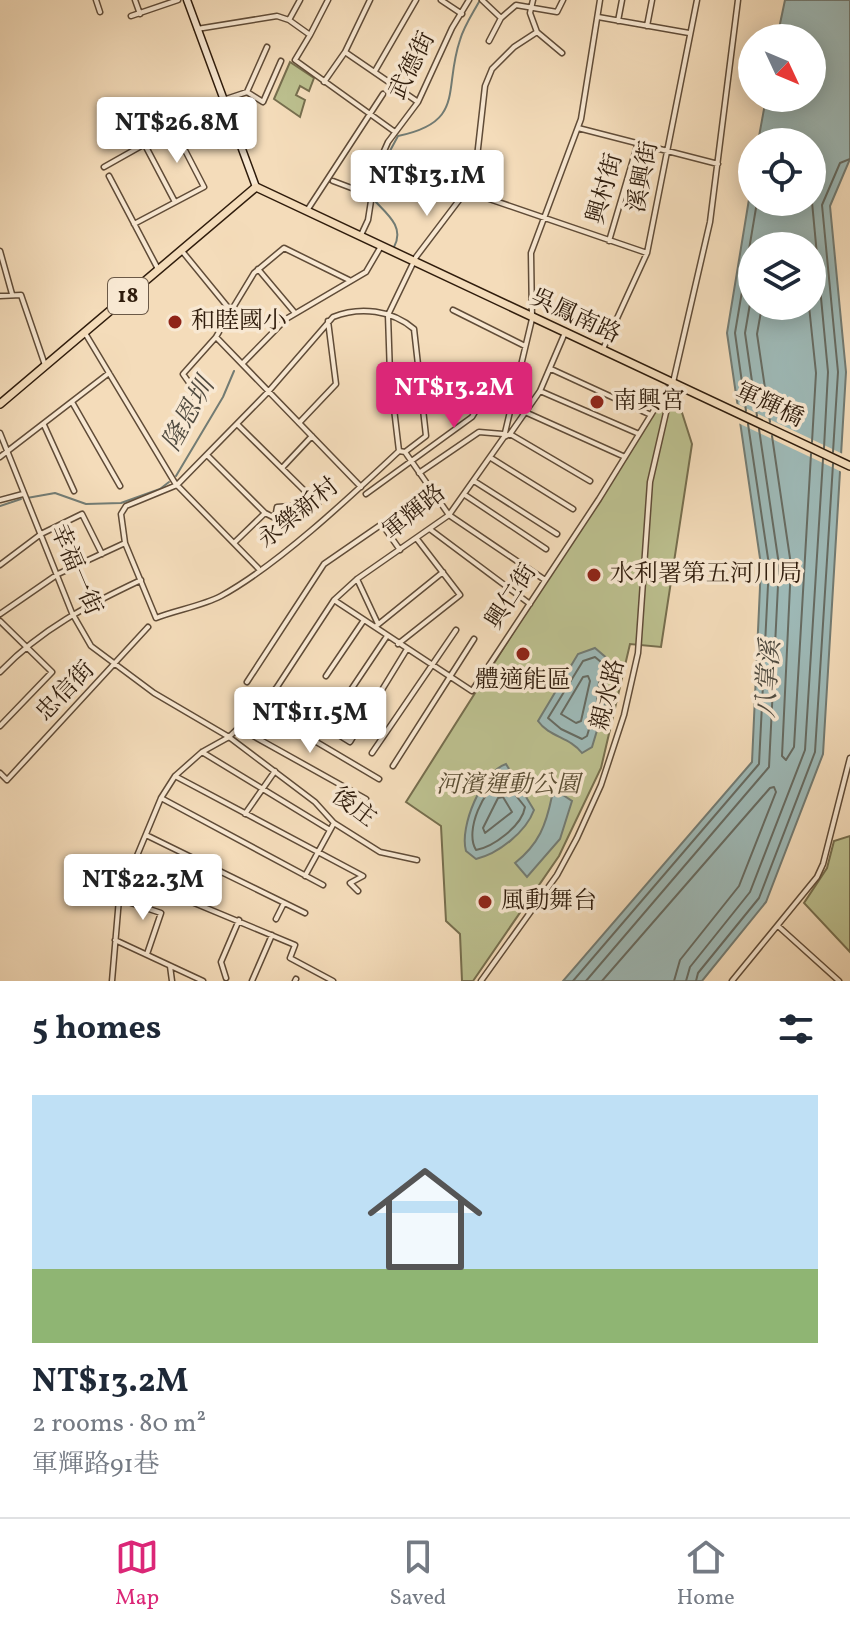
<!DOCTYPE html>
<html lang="en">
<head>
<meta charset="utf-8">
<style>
  body { margin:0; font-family:Vollkorn,"Noto Serif TC",serif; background:#f2f2f3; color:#1f2937; height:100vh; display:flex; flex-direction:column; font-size:30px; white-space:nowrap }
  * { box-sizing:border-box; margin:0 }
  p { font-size:26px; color:#747a83 }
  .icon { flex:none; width:44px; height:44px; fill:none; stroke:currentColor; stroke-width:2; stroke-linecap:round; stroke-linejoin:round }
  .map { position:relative; height:981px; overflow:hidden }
  .panel { display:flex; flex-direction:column; background:#fff; flex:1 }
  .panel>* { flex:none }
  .needle { width:52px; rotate:134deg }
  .tools { position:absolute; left:738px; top:24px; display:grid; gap:16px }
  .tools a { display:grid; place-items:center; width:88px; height:88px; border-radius:50%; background:#fff; box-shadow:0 4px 20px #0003; font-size:40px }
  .price { position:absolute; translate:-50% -68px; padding:0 18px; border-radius:8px; background:#fff; color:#222; font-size:26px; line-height:52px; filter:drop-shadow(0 2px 4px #0008) }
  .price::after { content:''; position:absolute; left:50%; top:48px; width:24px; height:18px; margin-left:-12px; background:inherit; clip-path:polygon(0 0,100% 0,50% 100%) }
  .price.on { background:#db2777; color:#fff }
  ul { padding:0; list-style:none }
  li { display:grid; align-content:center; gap:16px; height:424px; padding:0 32px }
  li+li { border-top:2px solid #e0e1e3 }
  li span { display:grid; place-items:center; height:248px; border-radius:0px; color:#555 }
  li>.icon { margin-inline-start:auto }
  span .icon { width:144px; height:144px; fill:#fffc; stroke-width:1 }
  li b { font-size:34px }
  h2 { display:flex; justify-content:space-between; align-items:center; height:96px; padding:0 32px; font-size:34px }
  .tabs { display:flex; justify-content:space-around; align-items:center; height:112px; border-top:2px solid #e0e1e3; background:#fff; font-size:22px; color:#747a83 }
  .tabs a { display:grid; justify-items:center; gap:4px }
  .tabs .on { color:#db2777 }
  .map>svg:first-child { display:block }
  .green { fill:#bcc08f; stroke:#766e4e; stroke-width:2 }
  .water { fill:#9ebab8; stroke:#727b73; stroke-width:2; fill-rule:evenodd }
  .pier { fill:#f4dcba }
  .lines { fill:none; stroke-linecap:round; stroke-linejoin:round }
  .shore { stroke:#666b62; stroke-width:2 }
  .stream { stroke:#727b73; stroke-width:2 }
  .street-casing { stroke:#604c38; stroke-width:7 }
  .secondary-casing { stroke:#2f1c0c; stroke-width:9 }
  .primary-casing { stroke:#2f1c0c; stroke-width:10 }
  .street { stroke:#f8e8d2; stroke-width:4 }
  .secondary { stroke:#f8e8d2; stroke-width:6 }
  .primary { stroke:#f4dcba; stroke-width:7 }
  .poi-dot { fill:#8f2418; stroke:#f8e8d2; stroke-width:3 }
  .labels { text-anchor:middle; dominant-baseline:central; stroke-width:7; stroke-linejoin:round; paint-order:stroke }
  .shield { fill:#f8e8d2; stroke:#6b5947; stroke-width:2 }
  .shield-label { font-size:22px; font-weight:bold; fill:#2f1c0c }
  .street-label { font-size:24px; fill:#2f1c0c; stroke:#f8e8d2 }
  .poi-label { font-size:24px; fill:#2f1c0c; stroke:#f8e8d2; text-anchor:start }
  .park-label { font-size:24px; font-style:italic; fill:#594d33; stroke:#f8e8d2 }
  .water-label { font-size:26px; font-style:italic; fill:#504b40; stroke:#f8e8d2 }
</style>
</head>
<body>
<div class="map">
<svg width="850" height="981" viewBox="0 0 850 981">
  <rect width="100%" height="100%" fill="#f4dcba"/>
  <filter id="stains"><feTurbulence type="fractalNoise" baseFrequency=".0025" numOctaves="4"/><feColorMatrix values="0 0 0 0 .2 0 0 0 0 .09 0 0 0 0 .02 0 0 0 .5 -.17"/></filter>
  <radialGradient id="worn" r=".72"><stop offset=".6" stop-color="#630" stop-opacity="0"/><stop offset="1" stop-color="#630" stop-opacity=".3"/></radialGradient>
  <!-- green -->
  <path class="green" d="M290,62l24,16 -5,13 -9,-5 -4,9 9,5 -5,17 -26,-18z
    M667,390l9,4 16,50 -31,203 -31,-3 -29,124 -42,88 -86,125h-11l-2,-47 -14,-13 -5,-95 -35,-24z
    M850,836v116l-46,-49 23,-35 7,-27z"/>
  <!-- water -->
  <path class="water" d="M785,0h65v159l-20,47 16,166 -23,382 -57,148 -64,79h-139l189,-219 9,-197 -34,-232 25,-152v21h60v-60h-54l8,-44h46v-60h-35zM752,246h60v60h-60z
    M595,648l14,12 -4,44 -13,43 -10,6c-12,-16 -33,-16 -44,-32l40,-67z
    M506,764l28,46c-8,22 -36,44 -58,49l-10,-8c-7,-24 16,-79 40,-87z
    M560,793l12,8 -12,38 -33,38 -12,-14c24,-19 31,-38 37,-67z"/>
  <!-- pier -->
  <path class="pier" d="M733,402l112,53 -1,18 -108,-51z"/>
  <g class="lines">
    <!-- shore -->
    <path class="shore" d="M812,202l16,170 -4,76
      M752,292l-7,41 12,83
      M762,306l-5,28 13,88
      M809,306l7,67 -4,69
      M746,411l-11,-78 22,-131
      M772,436l19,129 -9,191 4,4 8,-13 17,-293
      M833,452l5,-80 -16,-167 18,-42 10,-4
      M595,657l6,5 -4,40 -10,34 -5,3 -21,-10 -13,-11 35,-57z
      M583,677l5,-1 2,5 -9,40 -5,2 -15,-9z
      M503,779l22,28c-3,19 -32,40 -49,43 -12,-19 8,-63 27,-71z
      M503,797l9,15 -27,21 -2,-5 15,-30z
      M573,981l186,-217 10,-199 -21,-141
      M586,981l183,-214 10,-202 -20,-136
      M602,981l168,-193 4,-1 2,5 -37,94 -59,74 -6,21
      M686,981l4,-14 60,-75 55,-142 18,-291
      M696,981l2,-8 61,-75 56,-146 18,-288"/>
    <!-- stream -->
    <path class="stream" d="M394,247c11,-20 -7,-33 -20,-47l3,-25 21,-39c68,-14 45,-46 62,-96 4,-14 13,-27 20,-40
      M176,476l47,-79 11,-26
      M27,498l28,-5 31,11 35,-1 39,-14 9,-7
      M0,506l21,-7"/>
    <!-- street casing -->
    <g class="street-casing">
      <path id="street" d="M96,0l4,12
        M135,0l5,14
        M441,0l21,14
        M482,0l19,18 15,-13 41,7 6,-12
        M131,16l47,-16
        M598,17l91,16
        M289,20l21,15 -15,25 100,72
        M618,21l4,-21
        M647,26l5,-26
        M197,29l80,-13 12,4 11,-20
        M537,32l25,21
        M310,35l18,-35
        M489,41l12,-23
        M345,52l73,50
        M375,71l41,-71
        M324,82l21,-30 25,-52
        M247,92l20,-45
        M578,128l140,36
        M145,145l30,57
        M104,167l119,-67 24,-8 16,10 18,-41
        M109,176l49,93
        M333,181l37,14
        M466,191l181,62
        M308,209l75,-115
        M134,224l70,-37 -30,-58
        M361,235l7,-15 8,-51 12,-27 30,-40 34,-74 17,-28
        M609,241l28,-95
        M0,251l12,43
        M182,251l49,60 -15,26 -33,37 14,20 -10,29
        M258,269l37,44
        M0,296l21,-1 24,70
        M453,310l72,36
        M231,311l23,-38 30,-25 65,32
        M85,333l90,150 83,85
        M216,337l145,150
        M602,351l45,-98 50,-253
        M242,364l44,-45 80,-47 14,-24
        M551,369l100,46
        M540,391l99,43
        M72,402l48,84
        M525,412l100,45
        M299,423l37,-39 -8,-63
        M44,425l30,66
        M0,433l72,180 19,33 63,47 75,44 86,65 19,21 46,29 37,8
        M510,434l80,47
        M504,437l6,-3 30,-43 24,-56
        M399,451l-9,-76 -2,-60 28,-58 50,-66 10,-25 9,-80 7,-17 22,-22 23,-15 -7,-19 3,-13
        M405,452l44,63 96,65
        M207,455l58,58
        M0,457l109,-84
        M491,458l82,51
        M282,468l30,-32
        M419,473l60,-41 24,2
        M474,481l83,53
        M366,494l106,-77 20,-33 24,2
        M465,495l81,54
        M0,500l23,-6
        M431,530l99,74
        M235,542l30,-29 10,5 2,-11 41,-3 -81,-80
        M0,565l41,-31 41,-20 20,40
        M357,579l21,45
        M334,600l138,91 127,-192 68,-110
        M0,614l58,-40 67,-31 31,75c20,-8 46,-12 65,-22 57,-31 130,-100 178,-145l6,1 21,-16 -12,-107c-22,-19 -54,-23 -81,-12l-65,75 -91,93 -51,21 -5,8 4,29
        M0,621l52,51 -52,54
        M375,627l68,-55
        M387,636l-61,91 24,15 57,-93
        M398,644l62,-49 -43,-56
        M0,672c41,-43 88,-67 141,-92
        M326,676l38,-56
        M247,682l77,-118 58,-40 18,26
        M277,687l5,4 4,16 15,10 7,-9
        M259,708l13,12 9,1 98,58
        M239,728l127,71
        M202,752l128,78
        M372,753l84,-123
        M393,766l81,-127
        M0,773l7,7 141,-153
        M175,776l188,100 -13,7 8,8
        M161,798l162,87
        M245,814l30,-43
        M146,835l159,78
        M127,875l168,70 -5,13 43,23
        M305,876l29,-53
        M119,899l42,14 -14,41
        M276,919l8,-16
        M778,926l61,55
        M115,940l88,41
        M170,966l2,15
        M226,978l-5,-16 18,-42
        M112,981l7,-82 42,-101 14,-22 27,-24 27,-15 30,-29 18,-21 57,-87 23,-21 92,-64 55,-78 28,-118 -1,-66 50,-134 19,-119
        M252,981l20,-46
        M295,981l1,-2
        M481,981l76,-106 20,-37 24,-53 23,-70 14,-62 12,-171 60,-260 28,-222
        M732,981l85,-104 6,-13 27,-106"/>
    </g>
    <!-- secondary casing -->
    <g class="secondary-casing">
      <path id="secondary" d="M187,0l69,187"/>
    </g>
    <!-- primary casing -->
    <g class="primary-casing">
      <path id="primary" d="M0,404l256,-217 594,279"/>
    </g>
    <!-- street -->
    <use href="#street" class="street"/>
    <!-- secondary -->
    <use href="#secondary" class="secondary"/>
    <!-- primary -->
    <use href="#primary" class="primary"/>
  </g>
  <!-- markers -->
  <g class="poi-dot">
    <circle cx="175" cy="322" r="8"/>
    <circle cx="597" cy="402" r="8"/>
    <circle cx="594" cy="575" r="8"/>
    <circle cx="523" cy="654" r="8"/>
    <circle cx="485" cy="902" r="8"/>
  </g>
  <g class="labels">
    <!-- shield labels -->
    <rect class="shield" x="108" y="278" width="40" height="36" rx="6"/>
    <g class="shield-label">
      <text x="128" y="296">18</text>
    </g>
    <!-- street labels -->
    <g class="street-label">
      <text transform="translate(413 66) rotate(-63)">武德街</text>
      <text transform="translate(644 177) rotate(-79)">溪興街</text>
      <text transform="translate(606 189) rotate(-74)">興村街</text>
      <text transform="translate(575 317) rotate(25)">吳鳳南路</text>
      <text transform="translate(769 406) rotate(25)">軍輝橋</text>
      <text transform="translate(415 513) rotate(-39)">軍輝路</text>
      <text transform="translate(299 514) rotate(-39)">永樂新村</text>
      <text transform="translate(75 570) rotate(67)">幸福一街</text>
      <text transform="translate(512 597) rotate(-57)">興仁街</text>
      <text transform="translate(66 692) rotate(-46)">忠信街</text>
      <text transform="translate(609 695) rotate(-76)">親水路</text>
      <text transform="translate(353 808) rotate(37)">後庄</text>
    </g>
    <!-- poi labels -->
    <g class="poi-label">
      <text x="191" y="322">和睦國小</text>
      <text x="613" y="402">南興宮</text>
      <text x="610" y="575">水利署第五河川局</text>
      <text x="523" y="681" text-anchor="middle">體適能區</text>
      <text x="501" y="902">風動舞台</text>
    </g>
    <!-- park labels -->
    <g class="park-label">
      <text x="508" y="786">河濱運動公園</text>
    </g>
    <!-- water labels -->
    <g class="water-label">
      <text transform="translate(189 415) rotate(-61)">隆恩圳</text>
      <text transform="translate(769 679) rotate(-86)">八掌溪</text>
    </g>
  </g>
  <rect width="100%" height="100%" filter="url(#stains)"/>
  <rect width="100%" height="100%" fill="url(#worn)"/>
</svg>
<div class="tools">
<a><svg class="needle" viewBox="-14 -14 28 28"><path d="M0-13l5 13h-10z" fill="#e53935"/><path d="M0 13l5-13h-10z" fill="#747a83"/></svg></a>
<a><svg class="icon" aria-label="locate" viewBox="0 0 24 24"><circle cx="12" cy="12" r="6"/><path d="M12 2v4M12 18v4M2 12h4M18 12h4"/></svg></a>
<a><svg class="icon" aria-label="layers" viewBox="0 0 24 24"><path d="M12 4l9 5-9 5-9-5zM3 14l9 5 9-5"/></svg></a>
</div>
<b class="price" style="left:177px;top:165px">NT$26.8M</b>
<b class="price" style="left:427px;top:218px">NT$13.1M</b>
<b class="price on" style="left:454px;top:430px">NT$13.2M</b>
<b class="price" style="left:310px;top:755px">NT$11.5M</b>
<b class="price" style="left:143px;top:922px">NT$22.3M</b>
</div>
<section class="panel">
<h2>5 homes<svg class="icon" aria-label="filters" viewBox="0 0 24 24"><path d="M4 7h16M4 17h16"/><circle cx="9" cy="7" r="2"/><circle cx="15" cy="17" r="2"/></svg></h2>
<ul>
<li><span style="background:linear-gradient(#bfe0f5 70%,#8fb573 0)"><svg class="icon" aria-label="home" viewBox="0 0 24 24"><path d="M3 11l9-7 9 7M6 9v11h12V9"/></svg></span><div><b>NT$13.2M</b><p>2 rooms · 80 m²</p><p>軍輝路91巷</p></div></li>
</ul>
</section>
<nav class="tabs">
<a class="on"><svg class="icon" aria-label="map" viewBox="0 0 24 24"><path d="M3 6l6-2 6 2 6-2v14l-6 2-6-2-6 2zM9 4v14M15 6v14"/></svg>Map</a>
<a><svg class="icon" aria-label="saved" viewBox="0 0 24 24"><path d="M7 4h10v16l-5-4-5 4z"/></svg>Saved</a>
<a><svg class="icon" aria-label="home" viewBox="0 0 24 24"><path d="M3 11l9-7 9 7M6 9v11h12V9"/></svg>Home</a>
</nav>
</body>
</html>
